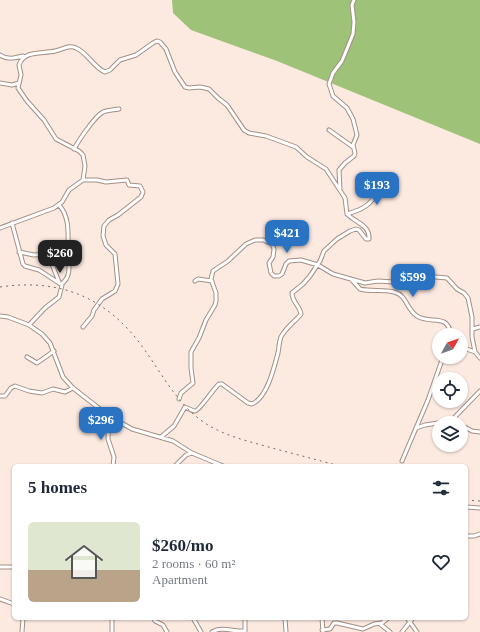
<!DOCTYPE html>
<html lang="en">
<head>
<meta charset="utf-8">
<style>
  body { margin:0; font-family:Georgia,serif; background:#f6f6f7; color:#1f2937; height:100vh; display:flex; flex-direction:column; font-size:15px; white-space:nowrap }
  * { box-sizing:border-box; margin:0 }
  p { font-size:13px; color:#747a83 }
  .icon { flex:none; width:22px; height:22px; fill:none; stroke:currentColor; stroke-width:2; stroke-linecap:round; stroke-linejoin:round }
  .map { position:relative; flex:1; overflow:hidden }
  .panel { position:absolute; left:12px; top:464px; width:456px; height:156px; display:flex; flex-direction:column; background:#fff; border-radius:6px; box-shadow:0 1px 3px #0004 }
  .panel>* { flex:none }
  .needle { width:26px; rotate:50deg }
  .controls { position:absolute; left:432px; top:328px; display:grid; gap:8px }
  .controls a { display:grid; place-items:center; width:36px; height:36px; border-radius:50%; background:#fff; box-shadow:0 1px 3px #0004; font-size:20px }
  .price { position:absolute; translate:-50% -34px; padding:0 9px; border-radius:8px; background:#2a73c3; color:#fff; font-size:13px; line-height:26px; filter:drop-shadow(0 1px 2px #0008) }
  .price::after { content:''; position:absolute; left:50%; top:24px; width:12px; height:9px; margin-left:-6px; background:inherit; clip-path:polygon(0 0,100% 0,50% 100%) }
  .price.on { background:#222; color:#fff }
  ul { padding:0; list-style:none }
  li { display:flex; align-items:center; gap:12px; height:100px; padding:0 16px }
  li+li { border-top:1px solid #e0e1e3 }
  li span { display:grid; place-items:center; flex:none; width:112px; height:80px; border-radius:6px; color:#555 }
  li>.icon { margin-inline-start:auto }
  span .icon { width:48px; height:48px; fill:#fffc; stroke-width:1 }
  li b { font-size:17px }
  h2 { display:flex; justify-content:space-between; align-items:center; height:48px; padding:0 16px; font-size:17px }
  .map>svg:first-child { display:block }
  .forest { fill:#9ec277 }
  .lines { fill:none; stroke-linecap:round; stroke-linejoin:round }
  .minor-casing { stroke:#a48f85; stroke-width:5 }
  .minor { stroke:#fff; stroke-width:3 }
  .rail { stroke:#756a64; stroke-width:1; stroke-dasharray:2 4; stroke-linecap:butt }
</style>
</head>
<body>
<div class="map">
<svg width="480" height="632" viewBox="0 0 480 632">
  <rect width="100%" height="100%" fill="#fceae1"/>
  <!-- forest -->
  <path class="forest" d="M172,0h308v144l-203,-83 -86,-31 -18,-17z"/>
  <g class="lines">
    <!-- minor casing -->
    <g class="minor-casing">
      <path id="minor" d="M0,55c7,5 15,3 23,1
        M0,83l12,2 7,-2
        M329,130l24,17
        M74,149c5,-9 21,-33 29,-37 5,-2 11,-2 16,-3
        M83,180h14l9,2 21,-2 2,5 11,1 3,6 -2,5 -23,18 -9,5 -5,6 -1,10 3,9 9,9 3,30 -3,7 -13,8 -8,11 -2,6 -9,11
        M340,189l-1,-19 6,-7 9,-7 1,-3 -2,-8 4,-10 -4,-16 -6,-11 -14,-12 -4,-12 4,-11 9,-12 11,-27 1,-12 -2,-17 2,-5
        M59,205c11,12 9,29 9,44 0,12 5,28 -7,35
        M347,214c10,-3 22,-7 27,-17 4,-6 5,-14 7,-21
        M12,223l11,41 2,2 14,4 23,15 -3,12 -14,11 -16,17
        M0,228l54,-20 8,-6 7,-12 14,-10 2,-14 -2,-11 -4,-4 -23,-12 -12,-19 -17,-19 -9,-13 3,-13 -2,-10c5,-15 23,-11 36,-14 7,-1 14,-7 21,-3 12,5 17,19 29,24l5,-2 10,-10 16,-5 17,-12 4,-2 3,1 6,7 9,23 10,15 4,1 11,-1 9,2 9,9 9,7 17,25 5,3 17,3 30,11 11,10 19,12 19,29 2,16c9,9 23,11 22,25h-3l-7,-9 -3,-1 -6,2 -13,8 -13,12 -4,10 -10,15 -7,8 -11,9c0,9 8,13 9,21 -6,8 -15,13 -20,23 -2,5 -2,11 -3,16 -4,15 -11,45 -26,51l-4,-1 -26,-19h-3c-5,4 -20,27 -24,27 -3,0 -7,-3 -10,-4l-11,19 -13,11
        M19,252l15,3 14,-1 11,28
        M351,279l9,10c11,3 23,0 34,3 13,3 12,17 23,24 13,9 31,-4 34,19
        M195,281l3,-2 14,2
        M0,316l8,1 21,8 13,9 8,9 13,34 10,11 36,28 23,13 41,12 19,12 31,13
        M473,329l7,-2
        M461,347l14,5 5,6
        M27,357l10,6 17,-12
        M0,396h5l6,-8 4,-2 14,5 13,2 11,-4 12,3 8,-4
        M179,399l2,-6 12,-10 -2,-15v-16l8,-14 7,-18 9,-15 1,-4v-8l-5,-14 2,-8 15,-10 18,-17 9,-4h8l9,4 2,5 -1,8 -4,6 2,10 3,3h5l3,-2 4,-10 3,-3 12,-1 17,5 15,9 32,9 13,-2 32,2 15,-7 22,2 10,11 7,4 4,5 4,19v20l3,15
        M109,416l-1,23 6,18 -1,9
        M461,425l11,6 8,1
        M416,428l9,-3 26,-4 29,-30
        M402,461l26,-61 15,-43
        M175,466l11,-11 6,-2
        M466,507l14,1
        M466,536h8l6,-2
        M0,567h14
        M0,599l14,5
        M112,618v14
        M154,618l1,3 8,4 4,7
        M193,618l8,14
        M245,618v14
        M285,618l1,14
        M322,618l1,14
        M407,618l10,14
        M380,624l10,8
        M322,630l8,-1 4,-6h3l26,6 11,-5 8,-1 6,-5
        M22,632l1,-14
        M212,632c10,-6 22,0 33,-1
        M402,632l11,-14"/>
    </g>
    <!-- minor -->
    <use href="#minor" class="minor"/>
    <!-- rail -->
    <path class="rail" d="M0,287c61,-9 108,11 144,62 18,25 32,53 58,72 21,15 46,20 70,27 23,6 45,12 68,18
      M466,500l14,1"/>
  </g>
</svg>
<div class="controls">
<a><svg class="needle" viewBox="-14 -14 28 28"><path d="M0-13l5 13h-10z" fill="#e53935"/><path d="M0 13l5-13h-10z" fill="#747a83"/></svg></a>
<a><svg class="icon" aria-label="locate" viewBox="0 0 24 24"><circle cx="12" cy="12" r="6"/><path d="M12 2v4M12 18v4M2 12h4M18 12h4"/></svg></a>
<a><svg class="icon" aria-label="layers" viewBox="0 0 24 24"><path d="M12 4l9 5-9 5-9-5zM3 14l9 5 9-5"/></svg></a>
</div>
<b class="price" style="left:377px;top:206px">$193</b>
<b class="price" style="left:287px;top:254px">$421</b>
<b class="price on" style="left:60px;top:274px">$260</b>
<b class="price" style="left:413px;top:298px">$599</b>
<b class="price" style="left:101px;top:441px">$296</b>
<section class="panel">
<h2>5 homes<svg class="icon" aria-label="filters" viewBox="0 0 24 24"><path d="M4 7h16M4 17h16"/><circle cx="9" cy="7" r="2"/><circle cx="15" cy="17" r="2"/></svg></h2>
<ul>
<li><span style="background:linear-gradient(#dfe7d0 60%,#b9a48a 0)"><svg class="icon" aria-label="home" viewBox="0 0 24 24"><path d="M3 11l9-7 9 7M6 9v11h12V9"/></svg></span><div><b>$260/mo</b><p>2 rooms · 60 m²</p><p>Apartment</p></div><svg class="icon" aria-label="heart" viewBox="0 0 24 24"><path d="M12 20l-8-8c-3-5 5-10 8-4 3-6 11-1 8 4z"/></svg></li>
</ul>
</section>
</div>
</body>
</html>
